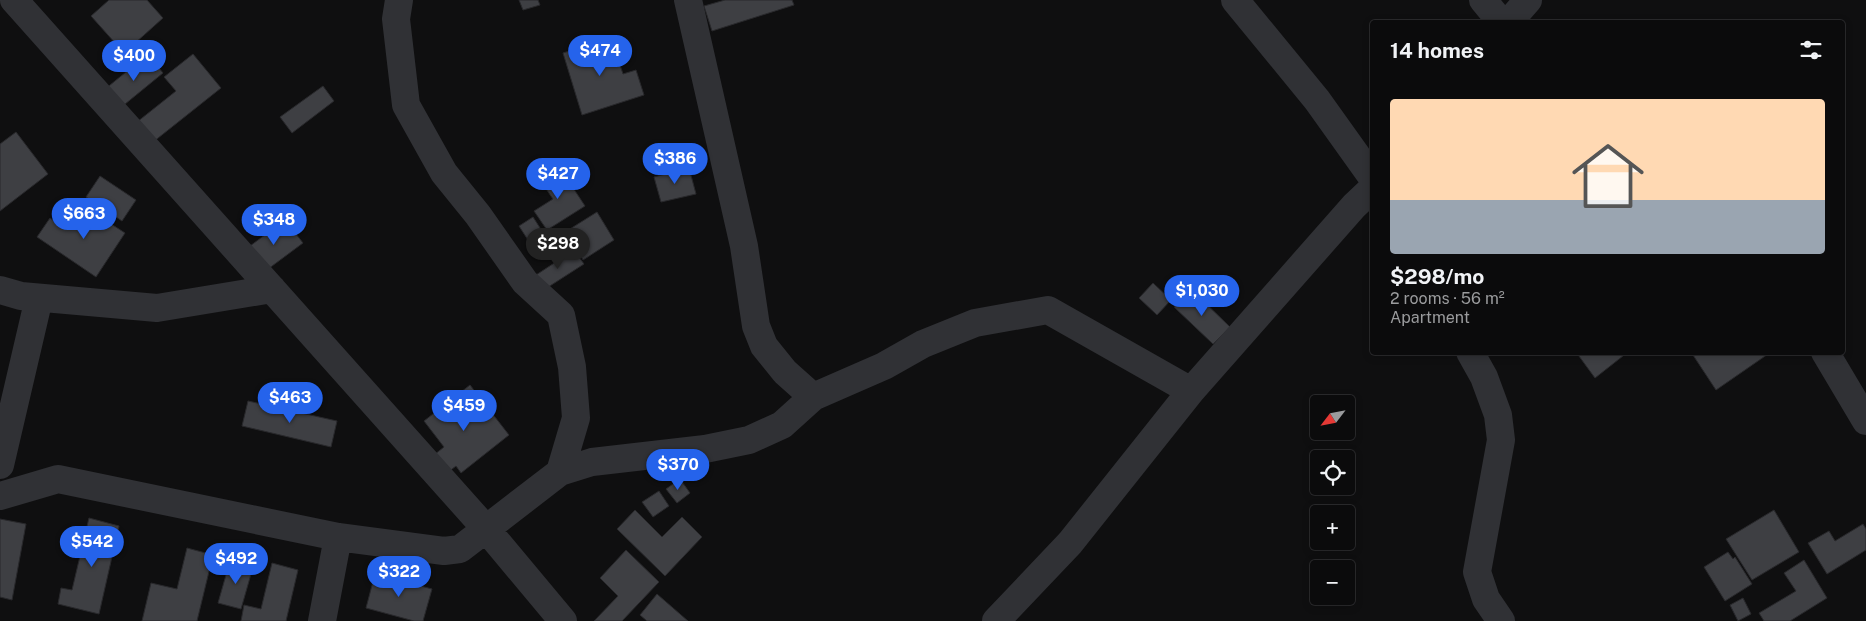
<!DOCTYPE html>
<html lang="en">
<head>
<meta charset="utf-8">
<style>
  body { margin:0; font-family:"Public Sans",sans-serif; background:#141415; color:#f1f3f6; height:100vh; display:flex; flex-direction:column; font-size:19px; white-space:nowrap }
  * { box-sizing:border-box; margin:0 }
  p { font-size:16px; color:#9a9b9d }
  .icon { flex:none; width:28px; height:28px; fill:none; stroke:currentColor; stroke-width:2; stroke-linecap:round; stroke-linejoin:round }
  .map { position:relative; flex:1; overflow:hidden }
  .drawer { position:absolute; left:1370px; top:20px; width:475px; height:335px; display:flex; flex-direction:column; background:#0b0b0c; border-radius:5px; box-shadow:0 2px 8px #0003,0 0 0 1px #2b2b2d }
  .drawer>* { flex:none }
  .needle { width:32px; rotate:238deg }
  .controls { position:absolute; left:1310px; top:395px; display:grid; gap:10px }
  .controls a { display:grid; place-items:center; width:45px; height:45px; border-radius:5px; background:#0b0b0c; box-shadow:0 2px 8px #0003,0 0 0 1px #2b2b2d; font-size:25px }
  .price { position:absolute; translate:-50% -42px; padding:0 11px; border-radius:18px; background:#2563eb; color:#fff; font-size:16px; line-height:32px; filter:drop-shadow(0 1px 2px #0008) }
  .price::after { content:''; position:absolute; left:50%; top:30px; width:15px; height:11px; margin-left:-8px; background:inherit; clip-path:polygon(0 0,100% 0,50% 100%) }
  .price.active { background:#222; color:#fff }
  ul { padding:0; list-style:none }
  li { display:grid; align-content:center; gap:10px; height:265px; padding:0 20px }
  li+li { border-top:1px solid #2b2b2d }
  li span { display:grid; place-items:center; height:155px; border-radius:5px; color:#555 }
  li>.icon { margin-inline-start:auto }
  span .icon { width:90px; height:90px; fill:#fffc; stroke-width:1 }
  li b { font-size:21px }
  h2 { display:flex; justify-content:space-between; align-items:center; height:60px; padding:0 20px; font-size:21px }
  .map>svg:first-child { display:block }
  .building { fill:#3e3f43; stroke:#29292c }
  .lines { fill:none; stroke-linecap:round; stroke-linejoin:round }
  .minor { stroke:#303135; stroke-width:28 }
</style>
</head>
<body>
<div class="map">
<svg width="1866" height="621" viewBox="0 0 1866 621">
  <rect width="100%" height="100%" fill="#0f0f10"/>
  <!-- building -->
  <path class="building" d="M109,0h38l16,18 -39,35 -33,-37z
    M519,0h19l2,5 -17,5z
    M725,0h67l2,5 -82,26 -8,-25z
    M611,38l12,36 13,-4 8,25 -62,20 -19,-62z
    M148,54l15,19 -44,36 -15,-19z
    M193,54l28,34 -73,58 -16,-20 44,-35 -12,-14z
    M323,86l11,15 -42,32 -12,-16z
    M16,132l32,42 -48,37v-67z
    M560,168l25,38 -38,24 -13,-19 19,-12 -13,-19z
    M689,168l7,26 -35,8 -7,-25z
    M100,176l36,24 -14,21 -36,-24z
    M82,205l43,28 -29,44 -59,-40 13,-19 15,11z
    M597,212l17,28 -31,20 -9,-15 -12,8 -8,-14z
    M533,217l9,14 -14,9 -9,-14z
    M285,220l18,23 -39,29 -18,-23z
    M574,250l10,14 -42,27 -9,-14z
    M1153,283l18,17 -14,15 -18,-17z
    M1191,289l39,38 -17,17 -39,-37z
    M1576,352h52l-33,26z
    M1691,352h80l-55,38z
    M470,385l39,50 -48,38 -5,-7 -13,10 -14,-17 15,-12 -20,-26z
    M248,401l89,20 -6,26 -89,-21z
    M680,479l10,14 -13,10 -11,-14z
    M659,491l10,15 -16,11 -11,-15z
    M635,510l27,27 20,-20 20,20 -37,39 -48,-47z
    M1774,510l25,42 -47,28 -26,-41z
    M89,518l30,8 -20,88 -41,-10 3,-16 11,2z
    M0,519l26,5 -14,76 -12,-3z
    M1863,524l3,5v21l-39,24 -19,-31 21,-12 6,10z
    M187,548l26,7 -16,66h-55l9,-38 26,6z
    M626,550l33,32 -37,39h-28l24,-25 -18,-18z
    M1728,552l5,7 2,-2 17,27 -27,17 -21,-34z
    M1804,560l23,38 -37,23h-26l-5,-8 37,-22 -12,-18z
    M230,561l23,6 -12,42 -23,-6z
    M272,563l26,7 -12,51h-45l3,-16 17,4z
    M375,574l57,15 -9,32h-9l-48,-13z
    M657,594l31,27h-41l-7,-6z
    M1743,598l8,16 -13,7 -8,-16z"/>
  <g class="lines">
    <!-- minor -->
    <path class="minor" d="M14,0l473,530 76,91
      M399,0l-3,19 10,86 38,68 34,42 47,67 36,33 11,52 4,51 -16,54
      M688,0l56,246 12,80 8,20 21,26 28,25
      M1235,0l82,100 55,77
      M1483,0l18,22
      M1509,22l19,-22
      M0,290l21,6 136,12 115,-19
      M1470,352l14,25 14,38 3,25 -24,132 9,27 15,22
      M1825,352l41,69
      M0,465l39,-167
      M0,496l58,-17 280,58 106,14 16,-2 100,-77 32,-10 113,-13 44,-9 33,-15 31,-28 71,-31 39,-22 52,-21 73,-13 143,81
      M322,621l16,-84
      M996,621l74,-78 121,-152 163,-185 18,-17"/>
  </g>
</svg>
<div class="controls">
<a><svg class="needle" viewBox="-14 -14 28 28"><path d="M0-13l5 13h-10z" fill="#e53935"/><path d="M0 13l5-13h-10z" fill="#9a9b9d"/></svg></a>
<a><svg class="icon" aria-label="locate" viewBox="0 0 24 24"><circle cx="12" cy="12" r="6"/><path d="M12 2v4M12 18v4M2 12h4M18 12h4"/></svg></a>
<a>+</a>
<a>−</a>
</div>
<b class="price" style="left:600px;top:77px">$474</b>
<b class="price" style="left:134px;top:82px">$400</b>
<b class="price" style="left:675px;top:185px">$386</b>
<b class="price" style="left:558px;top:200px">$427</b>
<b class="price" style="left:84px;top:240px">$663</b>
<b class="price" style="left:274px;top:246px">$348</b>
<b class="price active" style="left:558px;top:270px">$298</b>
<b class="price" style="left:1202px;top:317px">$1,030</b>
<b class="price" style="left:290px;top:424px">$463</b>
<b class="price" style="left:464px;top:432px">$459</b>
<b class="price" style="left:678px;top:491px">$370</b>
<b class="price" style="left:92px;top:568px">$542</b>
<b class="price" style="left:236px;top:585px">$492</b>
<b class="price" style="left:399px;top:598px">$322</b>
<section class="drawer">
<h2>14 homes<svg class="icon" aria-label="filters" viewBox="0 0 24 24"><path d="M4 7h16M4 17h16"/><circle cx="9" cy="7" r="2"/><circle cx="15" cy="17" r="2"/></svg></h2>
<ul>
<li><span style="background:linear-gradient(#ffd9b3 65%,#9aa5b1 0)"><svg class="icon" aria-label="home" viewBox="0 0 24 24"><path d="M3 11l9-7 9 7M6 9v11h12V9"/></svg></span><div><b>$298/mo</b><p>2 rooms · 56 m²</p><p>Apartment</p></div></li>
</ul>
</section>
</div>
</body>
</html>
